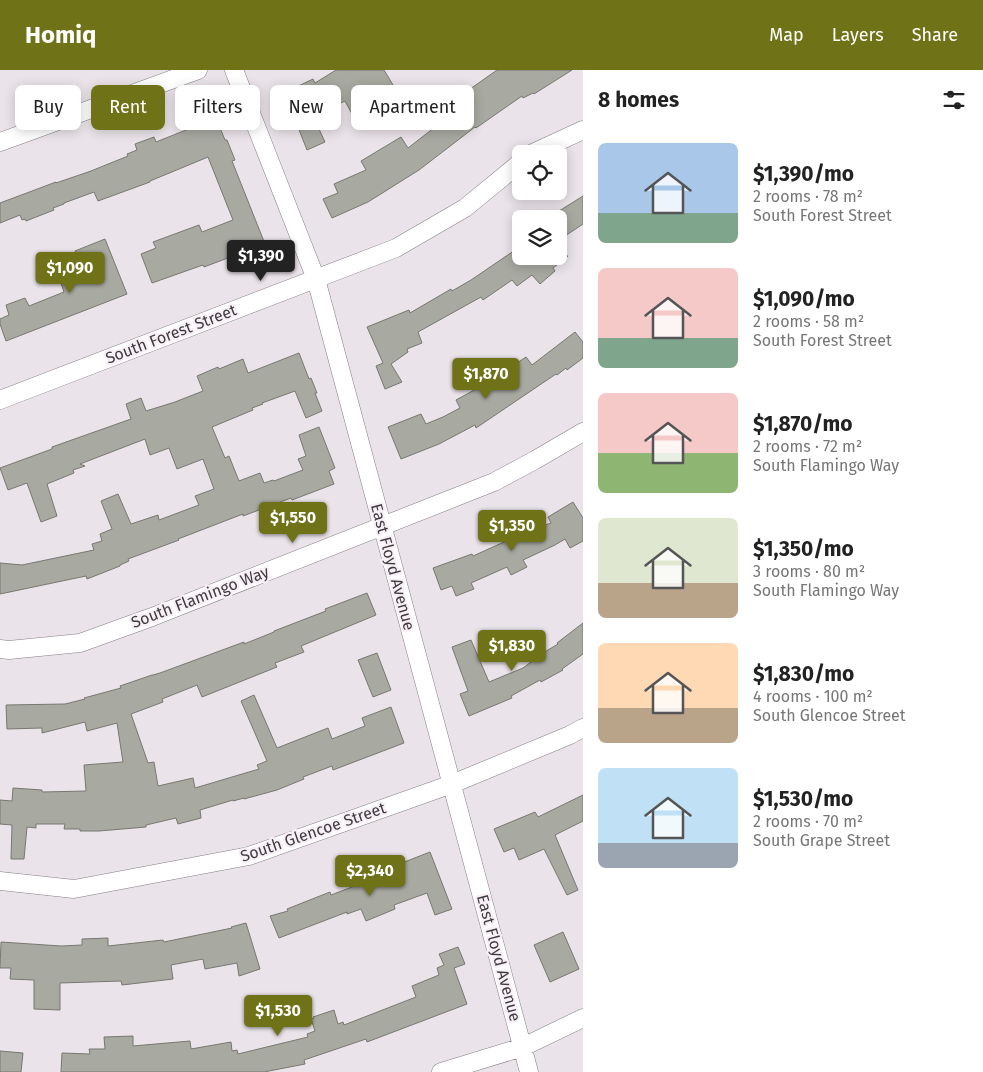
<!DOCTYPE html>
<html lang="en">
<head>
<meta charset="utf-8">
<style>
  body { margin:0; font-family:"Fira Sans",sans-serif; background:#f2f2f2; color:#222; height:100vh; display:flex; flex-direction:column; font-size:19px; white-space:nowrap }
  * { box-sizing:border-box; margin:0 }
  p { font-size:16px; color:#767676 }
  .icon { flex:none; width:28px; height:28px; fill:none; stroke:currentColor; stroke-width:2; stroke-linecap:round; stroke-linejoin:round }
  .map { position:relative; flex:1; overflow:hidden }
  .details { display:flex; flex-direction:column; background:#fff; width:400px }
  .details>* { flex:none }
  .banner { position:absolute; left:15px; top:15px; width:475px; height:45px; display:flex; gap:10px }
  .tools { position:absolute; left:512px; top:75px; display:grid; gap:10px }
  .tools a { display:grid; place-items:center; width:55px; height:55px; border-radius:8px; background:#fff; box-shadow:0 2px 12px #0003; font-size:25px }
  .price { position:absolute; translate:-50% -42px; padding:0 11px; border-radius:5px; background:#6f7217; color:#fff; font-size:16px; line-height:32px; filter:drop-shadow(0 1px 2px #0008) }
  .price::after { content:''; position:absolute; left:50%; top:30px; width:15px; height:11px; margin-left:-8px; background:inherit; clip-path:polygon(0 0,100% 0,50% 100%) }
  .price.on { background:#222; color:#fff }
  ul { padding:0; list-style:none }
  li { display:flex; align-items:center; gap:15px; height:125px; padding:0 15px }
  li span { display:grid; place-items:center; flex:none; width:140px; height:100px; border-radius:8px; color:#555 }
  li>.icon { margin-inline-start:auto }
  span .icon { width:60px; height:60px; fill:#fffc; stroke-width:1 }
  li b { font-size:21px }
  h2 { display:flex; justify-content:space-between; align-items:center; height:60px; padding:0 15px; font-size:21px }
  .tag { padding:0 18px; border-radius:8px; background:#fff; box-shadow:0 2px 12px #0003; font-size:18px; line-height:45px }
  .tag.on { background:#6f7217; color:#fff }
  header { display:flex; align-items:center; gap:30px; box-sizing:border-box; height:70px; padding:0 25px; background:#6f7217; color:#fff }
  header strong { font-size:24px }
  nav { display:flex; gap:28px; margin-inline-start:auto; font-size:18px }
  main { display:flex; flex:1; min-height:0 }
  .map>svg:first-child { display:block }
  .building { fill:#a8a9a1; stroke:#777870 }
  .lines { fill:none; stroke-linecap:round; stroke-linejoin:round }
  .minor-casing { stroke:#867f85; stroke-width:19 }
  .minor { stroke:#fff; stroke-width:18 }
  .labels { text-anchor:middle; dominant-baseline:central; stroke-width:4.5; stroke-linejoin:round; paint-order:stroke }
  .street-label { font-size:16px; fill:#3e3c3e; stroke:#f8f0f6 }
</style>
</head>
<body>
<header>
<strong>Homiq</strong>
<nav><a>Map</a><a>Layers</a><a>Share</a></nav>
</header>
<main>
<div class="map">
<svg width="583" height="1002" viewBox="0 0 583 1002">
  <rect width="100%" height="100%" fill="#eae3e9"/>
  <!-- building -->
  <path class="building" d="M336,0h48l23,38 -23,20 -8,-12 -18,9 -13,-24 -32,15 12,26 -18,8 -15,-38 -1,1 -9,-19 31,-15 2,4z
    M497,0h75l-38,24 -1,-1 -10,5 -1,-2 -46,32 -1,-1 -56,43 -51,32 -36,16 -9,-19 15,-6 -4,-9 32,-14 -5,-9 40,-24 7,11 53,-41 -5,-8z
    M216,48l9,22h2l8,20 -3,1 33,83 -61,23 -1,-2 -51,18 -11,-29 15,-6 -3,-6 46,-17 3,7 31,-12 -25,-63 -58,24v1l-52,19 -4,-9 -30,11v1l-11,4 1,2 -28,11 -1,-2 -3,1 -2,-5 -20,8v-20l56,-21v1l35,-12 37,-15 -1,-2 10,-4 -2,-6 19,-7 2,5z
    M583,126v28l-24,16v-29z
    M105,169l22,55 -121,47 -6,-17v-5l9,-4 -3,-10 19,-7 4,8 35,-14 -3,-9 22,-8 -8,-24z
    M521,176v10h47l-15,12 2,3 -15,13 -8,-9 -15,11 -5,-6 -29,20 -2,-3 -63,35 4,11 -15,6 1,3 -17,12 11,18 -17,7 -9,-23 7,-3 -16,-36 42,-17 1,3 41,-24 1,2 19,-11z
    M575,262l8,10v16l-16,12 -1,-2 -9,7 -1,-1 -80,54 -1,-3 -36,19 -38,15 -13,-32 33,-13 5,10 17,-7 17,-9 -4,-8 22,-12v1l48,-32 6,8z
    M299,283l10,26 2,-1 6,15h-2l7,18 -16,7 -11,-27 -33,12 1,1 -11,4 1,2 -41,17 13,31 4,-2 10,25 21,-8 4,10 9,-3 1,1 29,-11 -5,-11 8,-3 -7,-21 20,-8 16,41 -6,3 5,13 -42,16 -1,-2 -48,18v-2l-65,25 1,1 -51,19 1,2 -9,4v1l-33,13 -1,-3 -86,18v-31l22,2 72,-15 -2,-6 10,-3 -2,-7 12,-5 -11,-28 17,-7 13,30 27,-9 1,5 40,-15 -4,-9 19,-7 -11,-30 -26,10 -8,-21 -19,7 -5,-16 -65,25 5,2 -12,4 1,3 -27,11 10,32 -16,6 -14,-39 -19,7 -8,-22 52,-19v-2l79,-28 -5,-15 15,-6 5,13 29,-9 28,-11 -6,-15 21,-9 1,2 24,-10 5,14z
    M573,432l10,16v23l-13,7 -5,-9 -10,6 -32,15 4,7 -16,8 -4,-8 -36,16 3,6 -18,7 -4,-10 -11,4 -8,-22 39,-14 1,2 51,-23 27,-10 -3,-6z
    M367,523l9,22 -75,31 3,6 -29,11 2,4 -75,30 -5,-12 -35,14 1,3 -32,12 17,49 6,-1 4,24 35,-8 2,10 64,-19 -2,-4 10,-4 -26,-60 13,-6 23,53 51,-20 4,11 33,-13 -3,-8 29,-11 13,36 -71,27 -1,-4 -29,11 1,2 -27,11 -33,9v-1l-11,3v-1l-33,10 1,8 -23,6 -2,-6 -30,7v2l-47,4h-19v-2h-16l1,-5h-29v4l-9,-1 -3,32h-13l1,-34 -12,-1v-24l12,1 1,-13 29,2v2l44,-1 -2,-26 39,-3 -6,-39 -30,8 -2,-9 -43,11v-5l-35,1 -1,-24 59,-1 20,-5 -1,-1 37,-10 -1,-2 32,-11h1l7,-2 84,-31v2l30,-12v-1l52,-20 -1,-2z
    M583,553v31l-21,15 1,1 -22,12 -1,-2 -29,16 1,2 -43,18 -9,-22 8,-3 -16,-44 19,-7 18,42 34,-14 20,-15 15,-9 -1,-1z
    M377,583l14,37 -18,7 -15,-37z
    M583,725v26l-28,14 23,55 -11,5 -23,-46 -25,11 -5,-12 -10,4 -10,-23 41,-17 3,5z
    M430,782l22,57 -17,6 -8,-22 -33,12 1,4 -29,12 -5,-12 -14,5v-2l-68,26 -9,-22 18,-5 -1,-2 43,-17 1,3 42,-16v-1l17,-7 -1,-3z
    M246,853l14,46 -21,7 -2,-13 -32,6 -2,-10 -32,6 2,14 -51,6 -1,-4 -61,2v27l-26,-1v-29l-24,-1 1,-11h-11l1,-26 60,4 21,-1v-6l26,-1v8l55,-6 1,2 68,-14 -1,-1z
    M563,862l16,37 -29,13 -16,-37z
    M458,877l7,17 -11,4 13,36 -100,38 -1,-3 -62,21 1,4 -41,8h-203l1,-19 28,1 -1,-5h16l-1,-12 29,-1v10l57,-5 1,8 40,-7 1,9 5,-1 1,4 70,-17 -1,-3 8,-3 -4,-12 3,-1 -1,-1 21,-7 4,14 5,-2 1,3 72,-28 -4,-11 27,-11 -2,-7 7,-3 -5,-11z
    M0,981l23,2 -2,19h-21z"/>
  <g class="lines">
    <!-- minor casing -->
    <g class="minor-casing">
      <path id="minor" d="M234,0l82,209 213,793
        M0,72l198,-72
        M531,84l52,-24
        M0,330l396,-152 69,-40 56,-46
        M0,579l9,1 71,-7 72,-26 342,-135 41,-22 48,-28
        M0,811l74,8 175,-33 203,-72 118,-49 13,-7
        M441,1002l82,-25 60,-29"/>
    </g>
    <!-- minor -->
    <use href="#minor" class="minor"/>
  </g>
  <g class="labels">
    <!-- street labels -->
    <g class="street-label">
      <text transform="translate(171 264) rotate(-21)">South Forest Street</text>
      <text transform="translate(393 497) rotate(75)">East Floyd Avenue</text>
      <text transform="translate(200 527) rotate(-21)">South Flamingo Way</text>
      <text transform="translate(313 762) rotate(-19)">South Glencoe Street</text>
      <text transform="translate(499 888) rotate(75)">East Floyd Avenue</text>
    </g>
  </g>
</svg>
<div class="tools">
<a><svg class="icon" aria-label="locate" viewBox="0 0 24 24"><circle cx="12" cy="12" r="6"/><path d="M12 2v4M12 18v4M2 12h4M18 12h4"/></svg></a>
<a><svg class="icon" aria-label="layers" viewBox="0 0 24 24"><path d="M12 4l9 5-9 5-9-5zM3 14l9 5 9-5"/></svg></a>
</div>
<b class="price on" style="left:261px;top:212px">$1,390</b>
<b class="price" style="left:70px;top:224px">$1,090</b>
<b class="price" style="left:486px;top:330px">$1,870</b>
<b class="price" style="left:293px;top:474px">$1,550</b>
<b class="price" style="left:512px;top:482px">$1,350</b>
<b class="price" style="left:512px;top:602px">$1,830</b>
<b class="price" style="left:370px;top:827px">$2,340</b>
<b class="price" style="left:278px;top:967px">$1,530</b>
<div class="banner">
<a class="tag">Buy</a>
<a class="tag on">Rent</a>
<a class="tag">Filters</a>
<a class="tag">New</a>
<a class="tag">Apartment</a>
</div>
</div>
<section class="details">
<h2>8 homes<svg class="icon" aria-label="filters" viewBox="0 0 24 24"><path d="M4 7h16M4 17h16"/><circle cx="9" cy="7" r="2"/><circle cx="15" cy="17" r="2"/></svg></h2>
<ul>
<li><span style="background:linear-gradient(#a9c7e8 70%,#7fa58c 0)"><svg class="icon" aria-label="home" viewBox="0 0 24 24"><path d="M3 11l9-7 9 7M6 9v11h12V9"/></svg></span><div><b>$1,390/mo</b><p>2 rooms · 78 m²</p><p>South Forest Street</p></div></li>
<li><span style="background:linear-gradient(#f6c9c9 70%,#7fa58c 0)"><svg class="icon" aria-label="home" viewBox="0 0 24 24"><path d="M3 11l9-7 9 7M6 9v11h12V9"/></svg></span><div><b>$1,090/mo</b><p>2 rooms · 58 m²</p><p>South Forest Street</p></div></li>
<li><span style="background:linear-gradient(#f6c9c9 60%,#8fb573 0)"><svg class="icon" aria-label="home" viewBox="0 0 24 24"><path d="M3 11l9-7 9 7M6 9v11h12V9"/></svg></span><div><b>$1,870/mo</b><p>2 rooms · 72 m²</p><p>South Flamingo Way</p></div></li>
<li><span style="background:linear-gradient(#dfe7d0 65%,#b9a48a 0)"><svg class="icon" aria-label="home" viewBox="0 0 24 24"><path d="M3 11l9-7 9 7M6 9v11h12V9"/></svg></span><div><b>$1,350/mo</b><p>3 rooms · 80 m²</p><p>South Flamingo Way</p></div></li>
<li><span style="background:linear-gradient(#ffd9b3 65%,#b9a48a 0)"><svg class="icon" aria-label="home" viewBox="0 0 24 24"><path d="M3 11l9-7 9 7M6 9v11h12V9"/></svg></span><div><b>$1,830/mo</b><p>4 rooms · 100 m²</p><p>South Glencoe Street</p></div></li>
<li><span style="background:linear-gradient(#bfe0f5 75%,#9aa5b1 0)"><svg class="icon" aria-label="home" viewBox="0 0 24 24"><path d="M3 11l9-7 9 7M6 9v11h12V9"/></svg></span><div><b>$1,530/mo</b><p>2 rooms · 70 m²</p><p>South Grape Street</p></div></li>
</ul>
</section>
</main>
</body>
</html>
